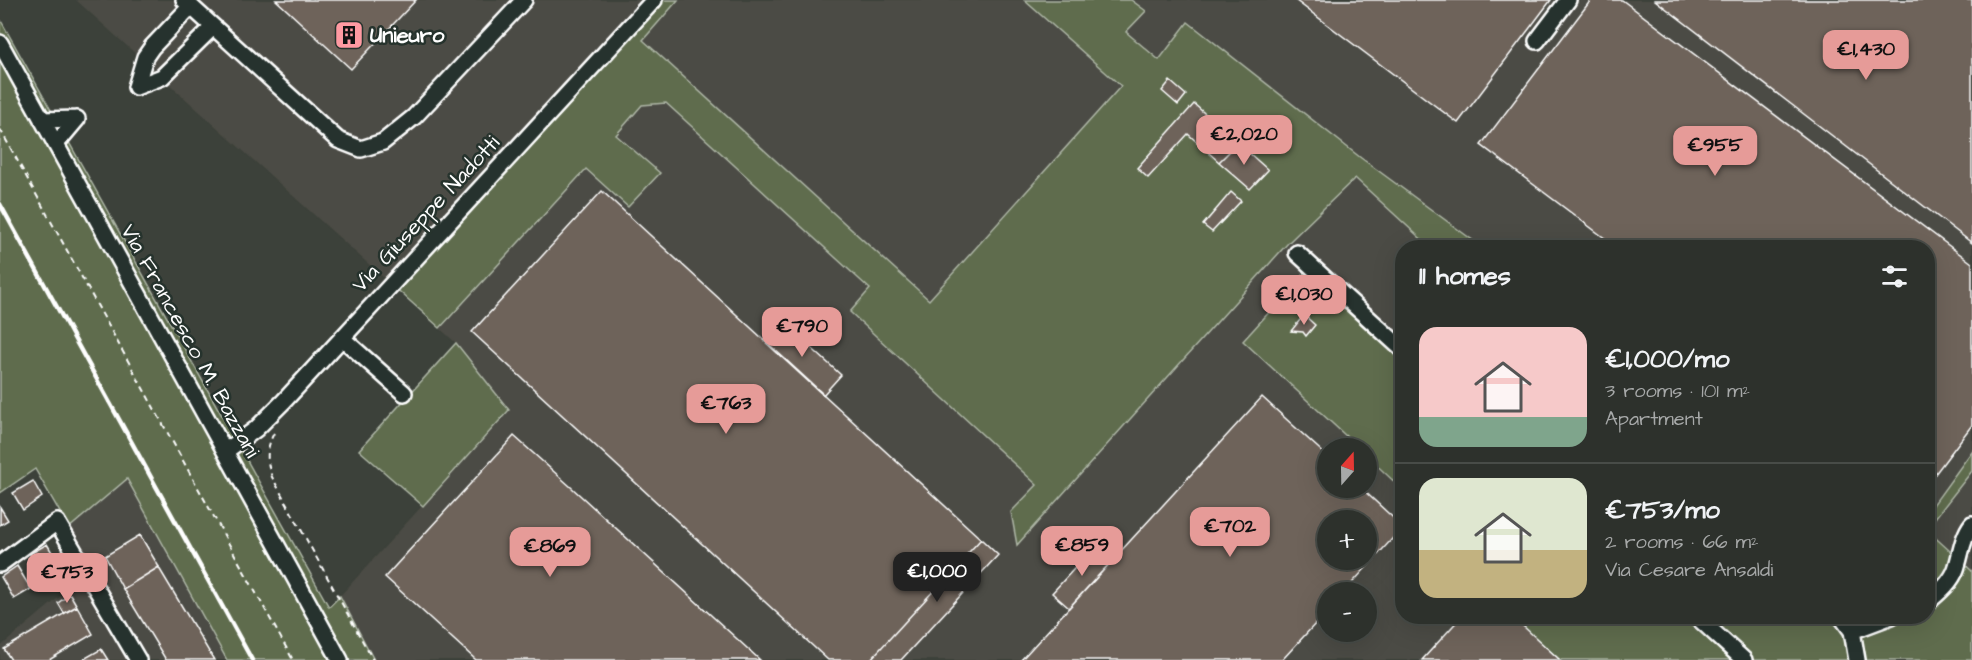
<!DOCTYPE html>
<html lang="en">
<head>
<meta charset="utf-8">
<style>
  body { margin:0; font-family:"Architects Daughter",sans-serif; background:#393d38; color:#f1f3f6; height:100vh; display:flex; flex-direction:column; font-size:22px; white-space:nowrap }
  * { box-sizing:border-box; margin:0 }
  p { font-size:20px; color:#a7a9a9 }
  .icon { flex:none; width:33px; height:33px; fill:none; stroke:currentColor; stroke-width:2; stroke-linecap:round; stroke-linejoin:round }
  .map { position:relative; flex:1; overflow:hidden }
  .side { position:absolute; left:1395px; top:240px; width:540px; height:384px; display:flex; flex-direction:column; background:#2d312c; border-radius:24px; box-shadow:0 6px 24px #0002,0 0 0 2px #484c48 }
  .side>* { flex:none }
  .needle { width:39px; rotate:20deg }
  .tools { position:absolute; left:1317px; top:438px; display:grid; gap:12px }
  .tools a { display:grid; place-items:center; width:60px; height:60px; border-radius:50%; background:#2d312c; box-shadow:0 6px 24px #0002,0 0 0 2px #484c48; font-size:30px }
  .price { position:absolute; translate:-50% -51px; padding:0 14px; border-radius:12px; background:#e69b98; color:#111; font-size:20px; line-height:39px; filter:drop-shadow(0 2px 3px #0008) }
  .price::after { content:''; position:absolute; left:50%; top:36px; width:18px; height:14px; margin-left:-9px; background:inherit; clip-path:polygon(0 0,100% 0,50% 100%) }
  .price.current { background:#222; color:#fff }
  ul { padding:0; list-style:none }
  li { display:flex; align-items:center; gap:18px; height:150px; padding:0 24px }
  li+li { border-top:2px solid #484c48 }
  li span { display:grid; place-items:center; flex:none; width:168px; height:120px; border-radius:18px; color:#555 }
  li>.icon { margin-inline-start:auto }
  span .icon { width:72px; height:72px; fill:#fffc; stroke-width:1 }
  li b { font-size:26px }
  h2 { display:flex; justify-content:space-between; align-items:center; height:72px; padding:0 24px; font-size:26px }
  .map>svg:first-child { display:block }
  .built { fill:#4b4b44; fill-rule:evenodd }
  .green { fill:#5e6c4e; stroke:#aeb6a6; stroke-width:1.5 }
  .building { fill:#6e635a; stroke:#fff; stroke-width:1.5; fill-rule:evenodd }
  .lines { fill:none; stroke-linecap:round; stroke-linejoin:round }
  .minor-casing { stroke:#fff; stroke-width:20 }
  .path { stroke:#fff; stroke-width:2; stroke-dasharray:6 4.5; stroke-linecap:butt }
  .minor { stroke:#26332d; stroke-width:15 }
  .rail { stroke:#fff; stroke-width:4.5 }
  .labels { text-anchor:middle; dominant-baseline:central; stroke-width:5; stroke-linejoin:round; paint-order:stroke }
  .poi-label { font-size:22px; font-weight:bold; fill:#fff; stroke:#26332d; text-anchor:start }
  .street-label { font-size:22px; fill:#fff; stroke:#26332d }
</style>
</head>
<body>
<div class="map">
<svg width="1972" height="660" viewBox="0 0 1972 660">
  <rect width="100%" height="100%" fill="#3c413a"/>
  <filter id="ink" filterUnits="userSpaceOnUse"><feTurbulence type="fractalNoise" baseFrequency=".0167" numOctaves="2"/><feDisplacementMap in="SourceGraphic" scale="12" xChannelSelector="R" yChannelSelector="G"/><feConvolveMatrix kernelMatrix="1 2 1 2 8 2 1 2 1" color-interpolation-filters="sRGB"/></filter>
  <g filter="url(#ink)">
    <!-- built -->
    <path class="built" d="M76,0h1896v660h-1614l-29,-52 93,-102 -63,-56 97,-107zM1402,248h526v368h-526zM1328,448h38v40h-38zM1328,520h38v40h-38zM1328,592h38v40h-38z
      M127,478l100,182h-227v-13l94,-79 -25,-40z"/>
    <!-- green -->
    <path class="green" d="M652,0h26l-35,40 286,260 192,-214 -97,-86h107l15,11 -20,21 33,28 29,-38 173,136 121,89h-52l-75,-69 -67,65 -271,302 -6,-33 26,-27 -187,-173 20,-23 -204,-186 -24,2 -26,30 44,38 -32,34 -42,-38 -146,159 -49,-44z
      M0,19l329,588 11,-11 34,64h-147l-100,-181 -58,49 -34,-59 -35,24z
      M1311,266l91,80v143l-35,-33 -1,-8h-7l-116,-107z
      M456,343l53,67 -86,96 -64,-56z
      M1972,451v20l-44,56v-15z
      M1928,531l44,40v89h-412l-48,-43 416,-1z"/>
    <!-- building -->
    <path class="building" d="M276,0h140l-65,69z
      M1295,0h256l-93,123z
      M1591,0h31l350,263v162l-43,57 -1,-2v-232h-310l-137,-103z
      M1655,0h317v243z
      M1170,81l16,14 -8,10 -16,-14z
      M1194,104l44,39 -19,19 -31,-28 -40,44 -11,-10z
      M1238,143l30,27 -18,19 -31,-27z
      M602,191l379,348 -111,121h-42l-356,-328z
      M1231,192l10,9 -29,31 -9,-7z
      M1304,315l11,10 -9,11 -3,-4 -12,-1z
      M781,320l60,55 -18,20 -60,-55z
      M1262,397l66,60v31h33l41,38v2l-58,64h-16v18l-46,50h-261zM1328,520h38v40h-38z
      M514,436l57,51 189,173h-284l-91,-83z
      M33,481l9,16 -19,13 -10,-17z
      M0,507l8,13 -8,5z
      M140,535l19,32 -36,22 -18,-33z
      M981,539l17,16 -97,105h-31z
      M47,544l13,22 -16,10 -14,-22z
      M1095,546l17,15 -43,47 -17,-15z
      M17,566l14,23 -17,10 -13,-22z
      M159,567v1l55,92h-48l-43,-71z
      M70,594l7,12 -13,7 -6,-10z
      M77,606l16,28 -44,26h-38l-7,-11z
      M1462,616h50l48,44h-138z
      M101,649l7,11h-26l18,-10z"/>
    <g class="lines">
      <!-- minor casing -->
      <g class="minor-casing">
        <path id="minor" d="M184,0l154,140 23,9 22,-7 31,-25 110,-117
          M1537,41l31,-41
          M0,43l340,617
          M136,87l9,-30 7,-10 39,-41
          M136,87l26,-10 51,-50
          M42,120l35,-1
          M56,144l21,-25
          M1297,253l105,96
          M342,338l62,55
          M226,451l30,-22 28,-28 370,-401
          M0,564l57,-42 81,138
          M1928,602c10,-9 23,-19 28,-33 5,-14 6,-32 16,-45
          M1696,616l48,44
          M1841,616l11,15 5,29
          M1852,631l40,-15"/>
      </g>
      <!-- path -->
      <path class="path" d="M0,129l293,531
        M274,433c-8,15 -8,28 -2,44l101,183"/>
      <!-- minor -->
      <use href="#minor" class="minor"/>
      <!-- rail -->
      <path class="rail" d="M0,204l252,456"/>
    </g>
  </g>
  <!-- icons -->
  <defs>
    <g id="building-square" transform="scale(1.5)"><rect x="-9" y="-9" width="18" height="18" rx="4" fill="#ff9aa2" stroke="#26332d"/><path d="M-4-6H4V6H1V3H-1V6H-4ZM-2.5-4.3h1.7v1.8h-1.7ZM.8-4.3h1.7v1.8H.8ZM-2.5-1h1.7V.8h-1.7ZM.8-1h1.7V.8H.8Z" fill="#111"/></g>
  </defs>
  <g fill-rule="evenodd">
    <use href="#building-square" x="349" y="35"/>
  </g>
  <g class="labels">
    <!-- poi labels -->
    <g class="poi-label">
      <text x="370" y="35">Unieuro</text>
    </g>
    <!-- street labels -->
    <g class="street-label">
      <text transform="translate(426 214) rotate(-47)">Via Giuseppe Nadotti</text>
      <text transform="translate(190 341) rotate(61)">Via Francesco M. Bazzani</text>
    </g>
  </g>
</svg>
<div class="tools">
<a><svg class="needle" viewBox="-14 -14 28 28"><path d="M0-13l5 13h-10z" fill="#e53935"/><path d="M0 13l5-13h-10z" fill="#a7a9a9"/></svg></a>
<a>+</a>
<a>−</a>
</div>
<b class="price" style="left:1866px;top:81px">€1,430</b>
<b class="price" style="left:1244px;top:166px">€2,020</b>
<b class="price" style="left:1715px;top:177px">€955</b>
<b class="price" style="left:1304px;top:326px">€1,030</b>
<b class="price" style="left:802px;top:358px">€790</b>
<b class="price" style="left:726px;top:435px">€763</b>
<b class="price" style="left:1230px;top:558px">€702</b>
<b class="price" style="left:1082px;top:577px">€859</b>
<b class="price" style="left:550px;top:578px">€869</b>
<b class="price current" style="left:937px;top:603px">€1,000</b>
<b class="price" style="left:67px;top:604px">€753</b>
<section class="side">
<h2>11 homes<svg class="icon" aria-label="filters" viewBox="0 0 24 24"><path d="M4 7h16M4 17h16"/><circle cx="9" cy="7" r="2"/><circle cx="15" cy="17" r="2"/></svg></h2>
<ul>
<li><span style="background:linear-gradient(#f6c9c9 75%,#7fa58c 0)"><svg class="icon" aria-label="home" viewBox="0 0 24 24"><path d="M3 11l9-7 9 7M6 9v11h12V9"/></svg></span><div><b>€1,000/mo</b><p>3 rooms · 101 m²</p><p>Apartment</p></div></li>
<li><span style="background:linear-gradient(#dfe7d0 60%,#c2b280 0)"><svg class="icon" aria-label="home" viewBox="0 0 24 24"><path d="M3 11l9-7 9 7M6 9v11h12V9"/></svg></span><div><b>€753/mo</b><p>2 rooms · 66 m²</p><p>Via Cesare Ansaldi</p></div></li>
</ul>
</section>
</div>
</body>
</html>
